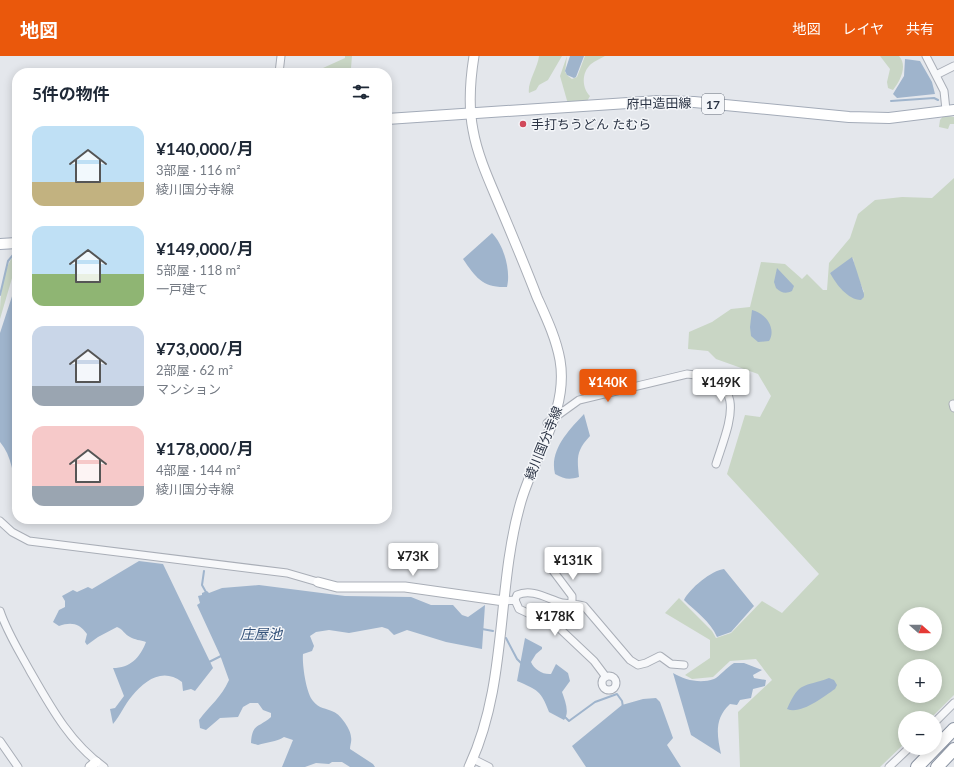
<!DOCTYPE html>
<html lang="ja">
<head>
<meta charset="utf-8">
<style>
  body { margin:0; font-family:Lato,"Noto Sans JP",sans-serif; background:#f6f6f7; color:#1f2937; height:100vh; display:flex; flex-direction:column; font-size:15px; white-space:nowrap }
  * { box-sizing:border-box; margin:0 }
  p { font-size:13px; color:#747a83 }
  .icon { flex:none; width:22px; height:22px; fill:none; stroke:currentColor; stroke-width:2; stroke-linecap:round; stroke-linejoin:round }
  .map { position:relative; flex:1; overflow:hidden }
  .drawer { position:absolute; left:12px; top:12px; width:380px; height:456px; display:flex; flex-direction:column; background:#fff; border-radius:16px; box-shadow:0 2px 10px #0003 }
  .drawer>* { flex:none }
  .needle { width:26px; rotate:111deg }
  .buttons { position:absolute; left:898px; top:551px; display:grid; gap:8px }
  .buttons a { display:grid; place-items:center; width:44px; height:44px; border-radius:50%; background:#fff; box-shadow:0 2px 10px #0003; font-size:20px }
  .price { position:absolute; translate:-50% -34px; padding:0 9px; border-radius:4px; background:#fff; color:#222; font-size:13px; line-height:26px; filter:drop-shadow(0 1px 2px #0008) }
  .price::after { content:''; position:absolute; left:50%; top:24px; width:12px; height:9px; margin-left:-6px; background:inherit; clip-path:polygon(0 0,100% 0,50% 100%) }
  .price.selected { background:#ea580c; color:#fff }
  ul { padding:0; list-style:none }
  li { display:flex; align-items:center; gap:12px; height:100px; padding:0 20px }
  li span { display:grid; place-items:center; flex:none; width:112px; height:80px; border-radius:12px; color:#555 }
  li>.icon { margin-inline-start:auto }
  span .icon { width:48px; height:48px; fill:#fffc; stroke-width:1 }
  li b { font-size:17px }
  h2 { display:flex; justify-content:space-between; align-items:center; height:48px; padding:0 20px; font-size:17px }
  header { display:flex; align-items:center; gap:24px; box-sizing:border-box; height:56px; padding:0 20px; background:#ea580c; color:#fff }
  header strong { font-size:19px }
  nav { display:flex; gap:22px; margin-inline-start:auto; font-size:14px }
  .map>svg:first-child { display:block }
  .green { fill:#c9d6c5; fill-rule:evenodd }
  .water { fill:#9fb4cc }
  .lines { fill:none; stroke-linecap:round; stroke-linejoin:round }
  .stream { stroke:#9fb4cc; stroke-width:2 }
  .street-casing { stroke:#a9aeb7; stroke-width:9 }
  .secondary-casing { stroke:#a9aeb7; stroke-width:11 }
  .primary-casing { stroke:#a3abb8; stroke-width:12 }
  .highway-casing { stroke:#8b94a3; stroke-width:14 }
  .street { stroke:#f7f8fa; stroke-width:7 }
  .secondary { stroke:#fff; stroke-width:9 }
  .primary { stroke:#fff; stroke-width:10 }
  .highway { stroke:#fff; stroke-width:12 }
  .poi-dot { fill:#d1495b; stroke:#f4f6f9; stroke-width:1.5 }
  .labels { text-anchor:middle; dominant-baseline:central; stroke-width:3; stroke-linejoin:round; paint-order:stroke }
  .shield { fill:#f4f6f9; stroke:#676e7b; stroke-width:1 }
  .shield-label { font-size:12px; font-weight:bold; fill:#2b3445 }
  .street-label { font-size:13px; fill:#2b3445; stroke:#f4f6f9 }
  .poi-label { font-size:13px; fill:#2b3445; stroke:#f4f6f9; text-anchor:start }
  .water-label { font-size:14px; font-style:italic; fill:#34527a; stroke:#f4f6f9 }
</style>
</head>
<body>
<header>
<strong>地図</strong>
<nav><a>地図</a><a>レイヤ</a><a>共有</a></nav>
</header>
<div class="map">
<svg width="954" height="711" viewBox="0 0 954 711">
  <rect width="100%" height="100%" fill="#e4e7ec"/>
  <!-- green -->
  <path class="green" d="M345,0h7l-1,12 -12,5h-22l6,-5 22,-10z
    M539,0h23l-14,24 -9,5 -3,5 -7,3c-2,-10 9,-26 10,-37z
    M567,0l-2,16 3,4 4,3 5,-2 8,-21h20c-4,2 -10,5 -14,8 -10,9 -9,24 -1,32l-4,7 -18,1 -8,-28z
    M880,0h19c9,10 1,25 -6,34l-5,-2 -1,-6 3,-13z
    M944,59l10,2v7h-4l-2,5 -9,-2 1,-7z
    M954,122v517l-23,23h-26v25l-25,24h-140l-2,-55 34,-32 -16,-21 -26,2 -17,16 -21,2 -7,-4 25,-17v-18l-45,-27 14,-15 33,33 4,7 15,-5 31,-32 20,12 37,-39 -92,-100 18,-59 15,2 11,-21 -13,-22 -42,-15 -8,-8 -20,-2 1,-17 23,-10 19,-13 19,-2 11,-45 24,2 17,15 5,-5 16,16h4l2,-27 21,-25 8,-24 17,-14 27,-3 30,1zM853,202l3,15 8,19 -34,-19zM905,558h30v30h-30zM905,610h30v30h-30z
    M17,195v10l-17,58c0,-21 2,-52 17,-68z"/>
  <!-- water -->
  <path class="water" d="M570,0h14l-8,21 -2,1 -7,-3 -2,-4z
    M905,3l15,2 12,21 3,12 -38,4 -4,-4 11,-18z
    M492,177c12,12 19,38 15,54 -24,1 -31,-9 -44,-28z
    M852,201c1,2 11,33 12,37 0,4 0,3 -3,6 -13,0 -25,-16 -31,-27z
    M777,212l17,18 -2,5c-6,3 -11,2 -16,-3l-2,-6z
    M17,225v211c-4,-17 -5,-36 -17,-50v-109z
    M752,254c13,3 25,18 17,31l-11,1 -7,-6 -1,-9z
    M584,358l6,22c-14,15 -13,22 -11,41 -10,3 -15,2 -24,-3 -6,-24 14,-44 29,-60z
    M139,505l24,3 50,104 -18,23 -4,-2 -8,2 -1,-9c-19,-15 -37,-2 -50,14 -8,9 -11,19 -19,28l-3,-15 5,-1 9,-12 -11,-28c17,0 27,-10 33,-26 -6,-2 -11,-2 -16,-5 -6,-3 -7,-8 -13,-10l-19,10 -11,8 -2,-3 2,-8c-8,-11 -16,-12 -28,-8l-6,-4 6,-12 6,-3v-6l-3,-5 11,-6 4,2 11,-5 4,2z
    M724,513l30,37 -23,26 -14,5c-6,-15 -22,-26 -33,-37 5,-11 28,-30 40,-31z
    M259,529l86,11 66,1 20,8h22l9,10 6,2 17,-12 -3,44 -36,-7 -39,-12 -13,5 -6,-6 -6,-2 -33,6 -20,-3 -13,2 -6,4 4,10 -2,5 -9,3c-1,10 3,39 10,47 6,8 13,7 21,11 7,3 17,18 17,25 1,4 -1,8 -1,12l23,15 2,3h-25l-8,-5h-10l-3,2 -13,-1 -11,4h-23l11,-27 -9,-3c-8,5 -17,5 -26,8l-7,-2c1,-20 8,-15 20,-26v-4l-8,-3 -5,-7h-8l-7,4 -5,10 -18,1 -14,12 -6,-2 -1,-8c11,-15 22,-22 30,-40l-9,-25 -23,-50 3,-2 -2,-7 4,-1v-2l5,-2 2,2 13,-5z
    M525,582l17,9v2l-6,5 -5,8c3,7 12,13 20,12l5,-10 12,9 2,8 -8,11c3,9 8,20 2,28l-15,-8c-8,-21 -11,-22 -32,-31z
    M734,607h10l18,7 -9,5 1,3 12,2 -1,6 -12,3 -2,9 -11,2 -3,5 -7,-1c-16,15 -13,31 -9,50l-30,-19 -18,-62c12,7 27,11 41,6 5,-2 13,-12 20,-16z
    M829,622l5,2 3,5 -2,4c-12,8 -34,26 -48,20 13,-29 16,-21 42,-31z
    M656,642l4,4 13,36 -6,7 14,22h-95l-14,-21 50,-41 21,-6z"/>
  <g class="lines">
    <!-- stream -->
    <path class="stream" d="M891,45l43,-3 4,2
      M0,239l8,-34 9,-11
      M204,515l-2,14 5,9
      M482,573l11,2
      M506,582l11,21 5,5
      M209,606l14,-7
      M565,661l4,4 26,-19 22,-8 5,7 1,6"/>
    <!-- street casing -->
    <g class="street-casing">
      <path id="street" d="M926,0l18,35 2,19
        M279,17l2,-17
        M936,19l18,-9
        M953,348l1,4
        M547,367l32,-23 108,-26c64,5 42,49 29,90
        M0,465l12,11 17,9 258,32 31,9
        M551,512l21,28v7
        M515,544l4,9 39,18 36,34 12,16
        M504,545l11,-1 2,-5c15,-7 31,4 45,8 7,1 14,1 22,3l46,54 8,5 8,-2 14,-7 11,8 13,1
        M0,555c7,21 19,40 30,60 20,35 40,72 74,96
        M602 627a7 7 0 1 1 14 0a7 7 0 1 1-14 0Z
        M935,666l19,-19
        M0,685l18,26
        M473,703l16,8
        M889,711l20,-19"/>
    </g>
    <!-- secondary casing -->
    <g class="secondary-casing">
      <path id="secondary" d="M318,526l19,5h68l99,14
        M90,711l6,-5
        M469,711c39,-83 27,-176 51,-262 13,-49 49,-93 40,-145 -4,-22 -14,-43 -23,-63 -13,-34 -27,-67 -41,-100 -9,-21 -19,-44 -23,-67 -5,-25 -3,-49 1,-74"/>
    </g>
    <!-- primary casing -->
    <g class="primary-casing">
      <path id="primary" d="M387,63l271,-18 36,1 155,15 40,1 65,-8
        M0,188l17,-1"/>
    </g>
    <!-- highway casing -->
    <g class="highway-casing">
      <path id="highway" d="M917,711l37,-38
        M937,711l17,-18"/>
    </g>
    <!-- street -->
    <use href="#street" class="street"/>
    <!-- secondary -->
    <use href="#secondary" class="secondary"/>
    <!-- primary -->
    <use href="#primary" class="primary"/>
    <!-- highway -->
    <use href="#highway" class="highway"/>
  </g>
  <!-- markers -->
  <circle class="poi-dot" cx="523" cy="68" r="4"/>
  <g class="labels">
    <!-- shield labels -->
    <rect class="shield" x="702" y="38" width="22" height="20" rx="3"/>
    <g class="shield-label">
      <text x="713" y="48">17</text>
    </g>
    <!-- street labels -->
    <g class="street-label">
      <text transform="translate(659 47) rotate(-1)">府中造田線</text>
      <text transform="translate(543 387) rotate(-68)">綾川国分寺線</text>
    </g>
    <!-- poi labels -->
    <g class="poi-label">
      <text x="531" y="68">手打ちうどん たむら</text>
    </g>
    <!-- water labels -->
    <g class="water-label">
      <text x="261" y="577">庄屋池</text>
    </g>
  </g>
</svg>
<div class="buttons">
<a><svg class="needle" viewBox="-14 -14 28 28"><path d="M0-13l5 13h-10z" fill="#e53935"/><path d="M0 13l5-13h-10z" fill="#747a83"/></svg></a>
<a>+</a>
<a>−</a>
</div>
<b class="price selected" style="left:608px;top:347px">¥140K</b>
<b class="price" style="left:721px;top:347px">¥149K</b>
<b class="price" style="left:413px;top:521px">¥73K</b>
<b class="price" style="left:573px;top:525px">¥131K</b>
<b class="price" style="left:555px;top:581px">¥178K</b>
<section class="drawer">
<h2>5件の物件<svg class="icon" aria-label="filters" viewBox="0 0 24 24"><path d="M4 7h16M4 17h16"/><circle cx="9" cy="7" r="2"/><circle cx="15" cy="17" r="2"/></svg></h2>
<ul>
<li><span style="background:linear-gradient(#bfe0f5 70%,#c2b280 0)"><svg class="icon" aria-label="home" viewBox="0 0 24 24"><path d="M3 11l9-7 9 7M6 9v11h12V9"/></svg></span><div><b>¥140,000/月</b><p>3部屋 · 116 m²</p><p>綾川国分寺線</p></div></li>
<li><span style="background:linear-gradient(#bfe0f5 60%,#8fb573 0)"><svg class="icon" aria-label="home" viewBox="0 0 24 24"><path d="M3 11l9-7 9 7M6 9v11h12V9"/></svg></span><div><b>¥149,000/月</b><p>5部屋 · 118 m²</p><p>一戸建て</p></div></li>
<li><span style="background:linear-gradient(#c9d6e8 75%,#9aa5b1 0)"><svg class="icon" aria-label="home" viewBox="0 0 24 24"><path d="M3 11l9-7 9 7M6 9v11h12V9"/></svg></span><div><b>¥73,000/月</b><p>2部屋 · 62 m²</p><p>マンション</p></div></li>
<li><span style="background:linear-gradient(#f6c9c9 75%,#9aa5b1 0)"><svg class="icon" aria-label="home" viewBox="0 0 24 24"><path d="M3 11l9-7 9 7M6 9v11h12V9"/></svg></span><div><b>¥178,000/月</b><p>4部屋 · 144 m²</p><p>綾川国分寺線</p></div></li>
</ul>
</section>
</div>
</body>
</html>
